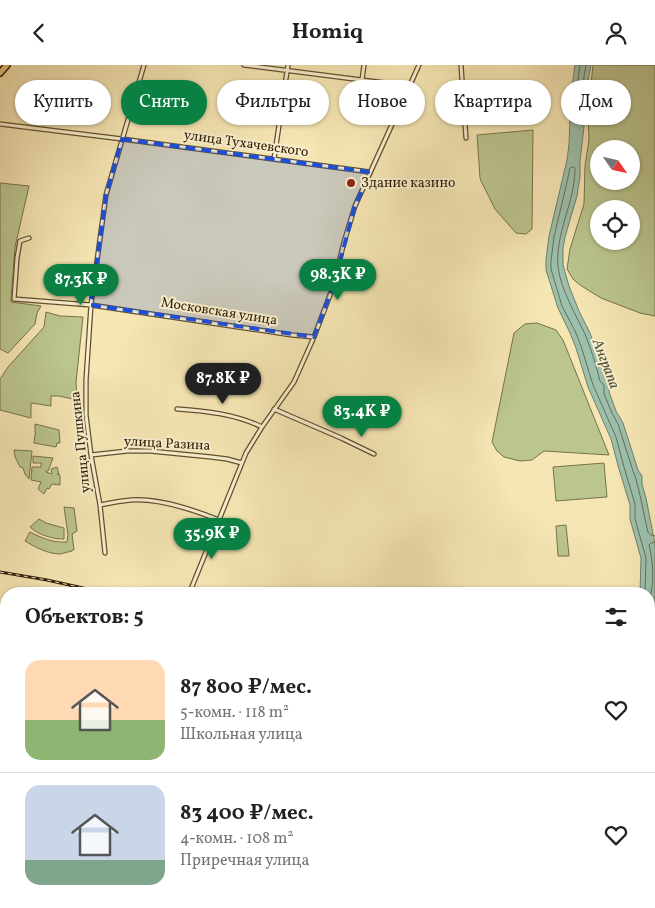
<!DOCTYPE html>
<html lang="ru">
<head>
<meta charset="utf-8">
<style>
  body { margin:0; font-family:Vollkorn,serif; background:#f2f2f2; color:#222; height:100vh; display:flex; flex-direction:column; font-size:19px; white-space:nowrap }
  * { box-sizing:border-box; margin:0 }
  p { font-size:16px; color:#767676 }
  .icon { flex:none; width:28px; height:28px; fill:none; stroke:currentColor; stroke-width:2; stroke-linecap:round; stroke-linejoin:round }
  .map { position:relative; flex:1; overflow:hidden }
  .side { position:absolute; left:0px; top:522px; width:655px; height:321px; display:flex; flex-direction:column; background:#fff; border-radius:20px 20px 0 0; box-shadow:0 1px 4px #0004 }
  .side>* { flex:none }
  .top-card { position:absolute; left:15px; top:15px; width:625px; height:45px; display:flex; gap:10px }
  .needle { width:32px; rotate:124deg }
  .tools { position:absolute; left:590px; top:75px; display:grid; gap:10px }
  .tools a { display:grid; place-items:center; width:50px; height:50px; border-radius:50%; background:#fff; box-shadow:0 1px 4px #0004; font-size:25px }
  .price { position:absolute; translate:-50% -42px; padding:0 11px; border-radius:18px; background:#0b8043; color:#fff; font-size:16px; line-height:32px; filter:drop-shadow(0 1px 2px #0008) }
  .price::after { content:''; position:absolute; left:50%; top:30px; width:15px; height:11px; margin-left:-8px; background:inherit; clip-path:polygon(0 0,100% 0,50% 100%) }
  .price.current { background:#222; color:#fff }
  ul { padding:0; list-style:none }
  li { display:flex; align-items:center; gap:15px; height:125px; padding:0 25px }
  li+li { border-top:1px solid #e0e0e0 }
  li span { display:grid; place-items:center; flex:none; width:140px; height:100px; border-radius:15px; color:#555 }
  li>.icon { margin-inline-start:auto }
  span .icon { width:60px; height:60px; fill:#fffc; stroke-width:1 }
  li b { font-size:21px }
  h2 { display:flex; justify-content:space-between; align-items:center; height:60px; padding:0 25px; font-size:21px }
  .tag { padding:0 18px; border-radius:22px; background:#fff; box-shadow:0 1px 4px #0004; font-size:18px; line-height:45px }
  .tag.current { background:#0b8043; color:#fff }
  header { display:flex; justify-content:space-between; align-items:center; height:65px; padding:0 25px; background:#fff; font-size:22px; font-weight:700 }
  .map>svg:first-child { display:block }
  .green { fill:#bbc58e; stroke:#76724a; fill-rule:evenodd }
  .water { fill:#9cc0ac; stroke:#717f69 }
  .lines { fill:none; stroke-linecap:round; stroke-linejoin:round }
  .shore { stroke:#666f58; stroke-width:1 }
  .minor-casing { stroke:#625030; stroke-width:5.5 }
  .trunk-casing { stroke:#311e05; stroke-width:8 }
  .minor { stroke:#f8efce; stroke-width:3 }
  .trunk { stroke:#eac37a; stroke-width:5 }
  .rail-casing { stroke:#311e05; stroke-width:3 }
  .rail { stroke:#f8efce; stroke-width:1; stroke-dasharray:4; stroke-linecap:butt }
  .marked { fill:#1d4ed8; fill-opacity:0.2; stroke:#1d4ed8; stroke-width:4; stroke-dasharray:10 6; stroke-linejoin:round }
  .poi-dot { fill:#8f2418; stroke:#f8efce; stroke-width:2 }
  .labels { text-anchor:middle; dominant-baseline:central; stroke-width:4; stroke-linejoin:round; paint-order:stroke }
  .street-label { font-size:14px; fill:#311e05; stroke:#f8efce }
  .poi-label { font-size:14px; fill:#311e05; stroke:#f8efce; text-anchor:start }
  .water-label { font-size:15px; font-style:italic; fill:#514f37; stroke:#f8efce }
</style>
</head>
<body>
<header><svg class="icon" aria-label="back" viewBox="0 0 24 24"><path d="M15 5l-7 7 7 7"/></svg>Homiq<svg class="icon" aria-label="person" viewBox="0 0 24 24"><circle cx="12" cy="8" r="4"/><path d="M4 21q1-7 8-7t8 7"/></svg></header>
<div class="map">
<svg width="655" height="843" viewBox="0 0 655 843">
  <rect width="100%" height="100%" fill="#f5e6b3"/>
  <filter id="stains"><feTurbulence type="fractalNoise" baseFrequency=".004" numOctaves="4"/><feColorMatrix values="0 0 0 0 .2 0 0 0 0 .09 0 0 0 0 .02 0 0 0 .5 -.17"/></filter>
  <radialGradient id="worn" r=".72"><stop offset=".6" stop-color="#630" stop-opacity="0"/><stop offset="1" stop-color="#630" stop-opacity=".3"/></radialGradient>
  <!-- green -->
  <path class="green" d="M593,0h62v251l-15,-3 -39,-15 -21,-13 -7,-6 -6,-10 3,-20 14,-45 1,-38 4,-26 -1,-27zM599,84h32v32h-32zM599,144h32v32h-32z
    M533,65l-1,99 -6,5 -10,-1 -21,-24 -14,-28 -1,-3 -3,-43z
    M0,118l29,3 -14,61 -4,55 30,4 -4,7 -2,11 -27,29 -8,-4z
    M46,247l14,4 23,1 -7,65 1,18 -18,-4h-8v10l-20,-3v15l-31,-8v-31l8,-12 36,-40z
    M537,258l19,7 7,10 46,115 -65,-4 -12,9 -12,1 -16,-4 -7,-6 -5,-9 22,-109 11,-9z
    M35,359l24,6 1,13h-3l-1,4 -22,-4 1,-9 1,-1 -1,-1z
    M14,385l18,1 -3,28 -4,-5 -2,-6 -3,-1 -5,-10z
    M33,391l20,2 -5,13h-2v1l6,2 -1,-5 6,-2 2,7h-2l3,1v10l-8,-1 -3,5 -2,-1 -3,6 -6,-5 3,-7 -10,-2 1,-13h9v-4h-8z
    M604,398l3,34 -51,4 -3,-34z
    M64,442l10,1 3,23 -5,3 2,16h-2v1c-4,1 -8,2 -12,3 -12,0 -25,-7 -35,-13l5,-9c12,6 23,11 37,10l1,-7z
    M39,454l7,4 18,5v11c-12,0 -25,-4 -34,-12z
    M566,460l3,31h-11l-2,-30z
    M0,726l6,3 -1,8 1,1v68l-6,6z
    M191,838h151l-1,5h-150z"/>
  <!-- water -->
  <path class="water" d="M575,0h16l-6,30v20l-1,3v9l-4,34v15l-3,20 -12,41 -2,11v17l6,21 10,25 11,22 12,35 3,11 5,4 -1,9 7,19 7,12 15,47 4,6v8l4,14 9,46v151l-6,-21v-80h-9l1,-36 -11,-39v-14l-11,-36 -8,-30 -23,-52 -12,-39 -6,-15 -12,-25 -12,-38v-10l3,-24 18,-76 2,-16 2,-50z"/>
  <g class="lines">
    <!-- shore -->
    <path class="shore" d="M580,0l-3,23 3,3 2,-2 4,-24
      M645,529l1,-36 -11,-39v-15l-11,-37 -8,-30 -23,-52 -12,-39 -6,-15 -13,-25 -11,-37v-8l3,-24 13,-55 3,-14 2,-1h2l1,2c0,33 -20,64 -17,98 3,23 17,46 27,67 6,15 11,31 15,47l4,4v9l8,19 6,11 15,47c3,6 3,10 5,16 4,15 6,30 10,45l3,3 4,1
      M649,535c6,-14 4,-41 0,-55l2,-2 4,-1"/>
    <!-- minor casing -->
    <g class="minor-casing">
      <path id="minor" d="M244,0l165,21
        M461,0l5,73
        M362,15l2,-15
        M0,59l122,15 248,33
        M274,94l14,-94
        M29,173l-9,3 -3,17 -3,41 77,6 201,30 22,2
        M177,344c30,2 58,5 85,18
        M274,344l67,29 33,16
        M91,390l36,-4h23l61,6 16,2 15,4
        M100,440c10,-2 21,-4 31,-5 27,-2 63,10 88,20
        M105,488l-5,-48 -9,-50 -5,-40v-35l5,-75 15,-110 38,-130
        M189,529l57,-141 16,-26 32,-45 20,-45 19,-50 11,-45 11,-36 64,-141
        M0,559l6,2
        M0,671l6,2
        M55,843l3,-5
        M412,843l7,-5"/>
    </g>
    <!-- trunk casing -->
    <g class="trunk-casing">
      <path id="trunk" d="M0,8l7,-8"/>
    </g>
    <!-- minor -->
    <use href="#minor" class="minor"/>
    <!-- trunk -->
    <use href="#trunk" class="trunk"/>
    <!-- rail casing -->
    <g class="rail-casing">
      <path id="rail" d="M0,507l47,8 63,14
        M649,707l6,3"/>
    </g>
    <!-- rail -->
    <use href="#rail" class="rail"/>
  </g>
  <!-- marked area -->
  <path class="marked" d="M122,74l248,33 -15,34 -22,81 -19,50 -223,-32 15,-110z"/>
  <!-- markers -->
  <circle class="poi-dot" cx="351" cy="118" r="5"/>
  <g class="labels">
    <!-- street labels -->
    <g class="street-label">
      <text transform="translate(246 79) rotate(8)">улица Тухачевского</text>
      <text transform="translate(219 247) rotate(9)">Московская улица</text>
      <text transform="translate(81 377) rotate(-96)">улица Пушкина</text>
      <text transform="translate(167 379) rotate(3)">улица Разина</text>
    </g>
    <!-- poi labels -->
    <g class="poi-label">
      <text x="361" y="118">Здание казино</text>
    </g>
    <!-- water labels -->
    <g class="water-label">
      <text transform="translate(605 299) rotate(69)">Анграпа</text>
    </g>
  </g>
  <rect width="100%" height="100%" filter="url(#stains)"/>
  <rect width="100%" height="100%" fill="url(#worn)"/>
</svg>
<div class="tools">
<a><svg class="needle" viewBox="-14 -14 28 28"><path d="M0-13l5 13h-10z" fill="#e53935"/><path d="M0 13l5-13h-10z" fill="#767676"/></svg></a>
<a><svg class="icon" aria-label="locate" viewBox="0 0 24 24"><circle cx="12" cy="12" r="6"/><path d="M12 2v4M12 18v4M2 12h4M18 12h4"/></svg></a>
</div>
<b class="price" style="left:338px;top:236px">98.3K ₽</b>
<b class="price" style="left:81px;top:241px">87.3K ₽</b>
<b class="price current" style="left:223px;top:340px">87.8K ₽</b>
<b class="price" style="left:362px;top:373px">83.4K ₽</b>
<b class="price" style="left:212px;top:495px">35.9K ₽</b>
<div class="top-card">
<a class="tag">Купить</a>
<a class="tag current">Снять</a>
<a class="tag">Фильтры</a>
<a class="tag">Новое</a>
<a class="tag">Квартира</a>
<a class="tag">Дом</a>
</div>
<section class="side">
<h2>Объектов: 5<svg class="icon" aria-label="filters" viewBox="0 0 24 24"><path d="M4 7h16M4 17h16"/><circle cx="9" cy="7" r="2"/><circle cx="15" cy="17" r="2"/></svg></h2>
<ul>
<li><span style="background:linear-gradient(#ffd9b3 60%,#8fb573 0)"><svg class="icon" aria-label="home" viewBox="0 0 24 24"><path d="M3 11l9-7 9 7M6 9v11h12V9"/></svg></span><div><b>87 800 ₽/мес.</b><p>5-комн. · 118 m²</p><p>Школьная улица</p></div><svg class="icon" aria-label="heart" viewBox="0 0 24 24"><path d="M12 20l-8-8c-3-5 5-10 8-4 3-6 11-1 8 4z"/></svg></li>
<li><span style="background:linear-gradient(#c9d6e8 75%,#7fa58c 0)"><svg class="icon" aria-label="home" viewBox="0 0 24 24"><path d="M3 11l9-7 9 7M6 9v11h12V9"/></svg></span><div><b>83 400 ₽/мес.</b><p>4-комн. · 108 m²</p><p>Приречная улица</p></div><svg class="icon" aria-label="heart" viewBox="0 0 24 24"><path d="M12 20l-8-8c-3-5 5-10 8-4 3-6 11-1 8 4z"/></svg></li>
</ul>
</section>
</div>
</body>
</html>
